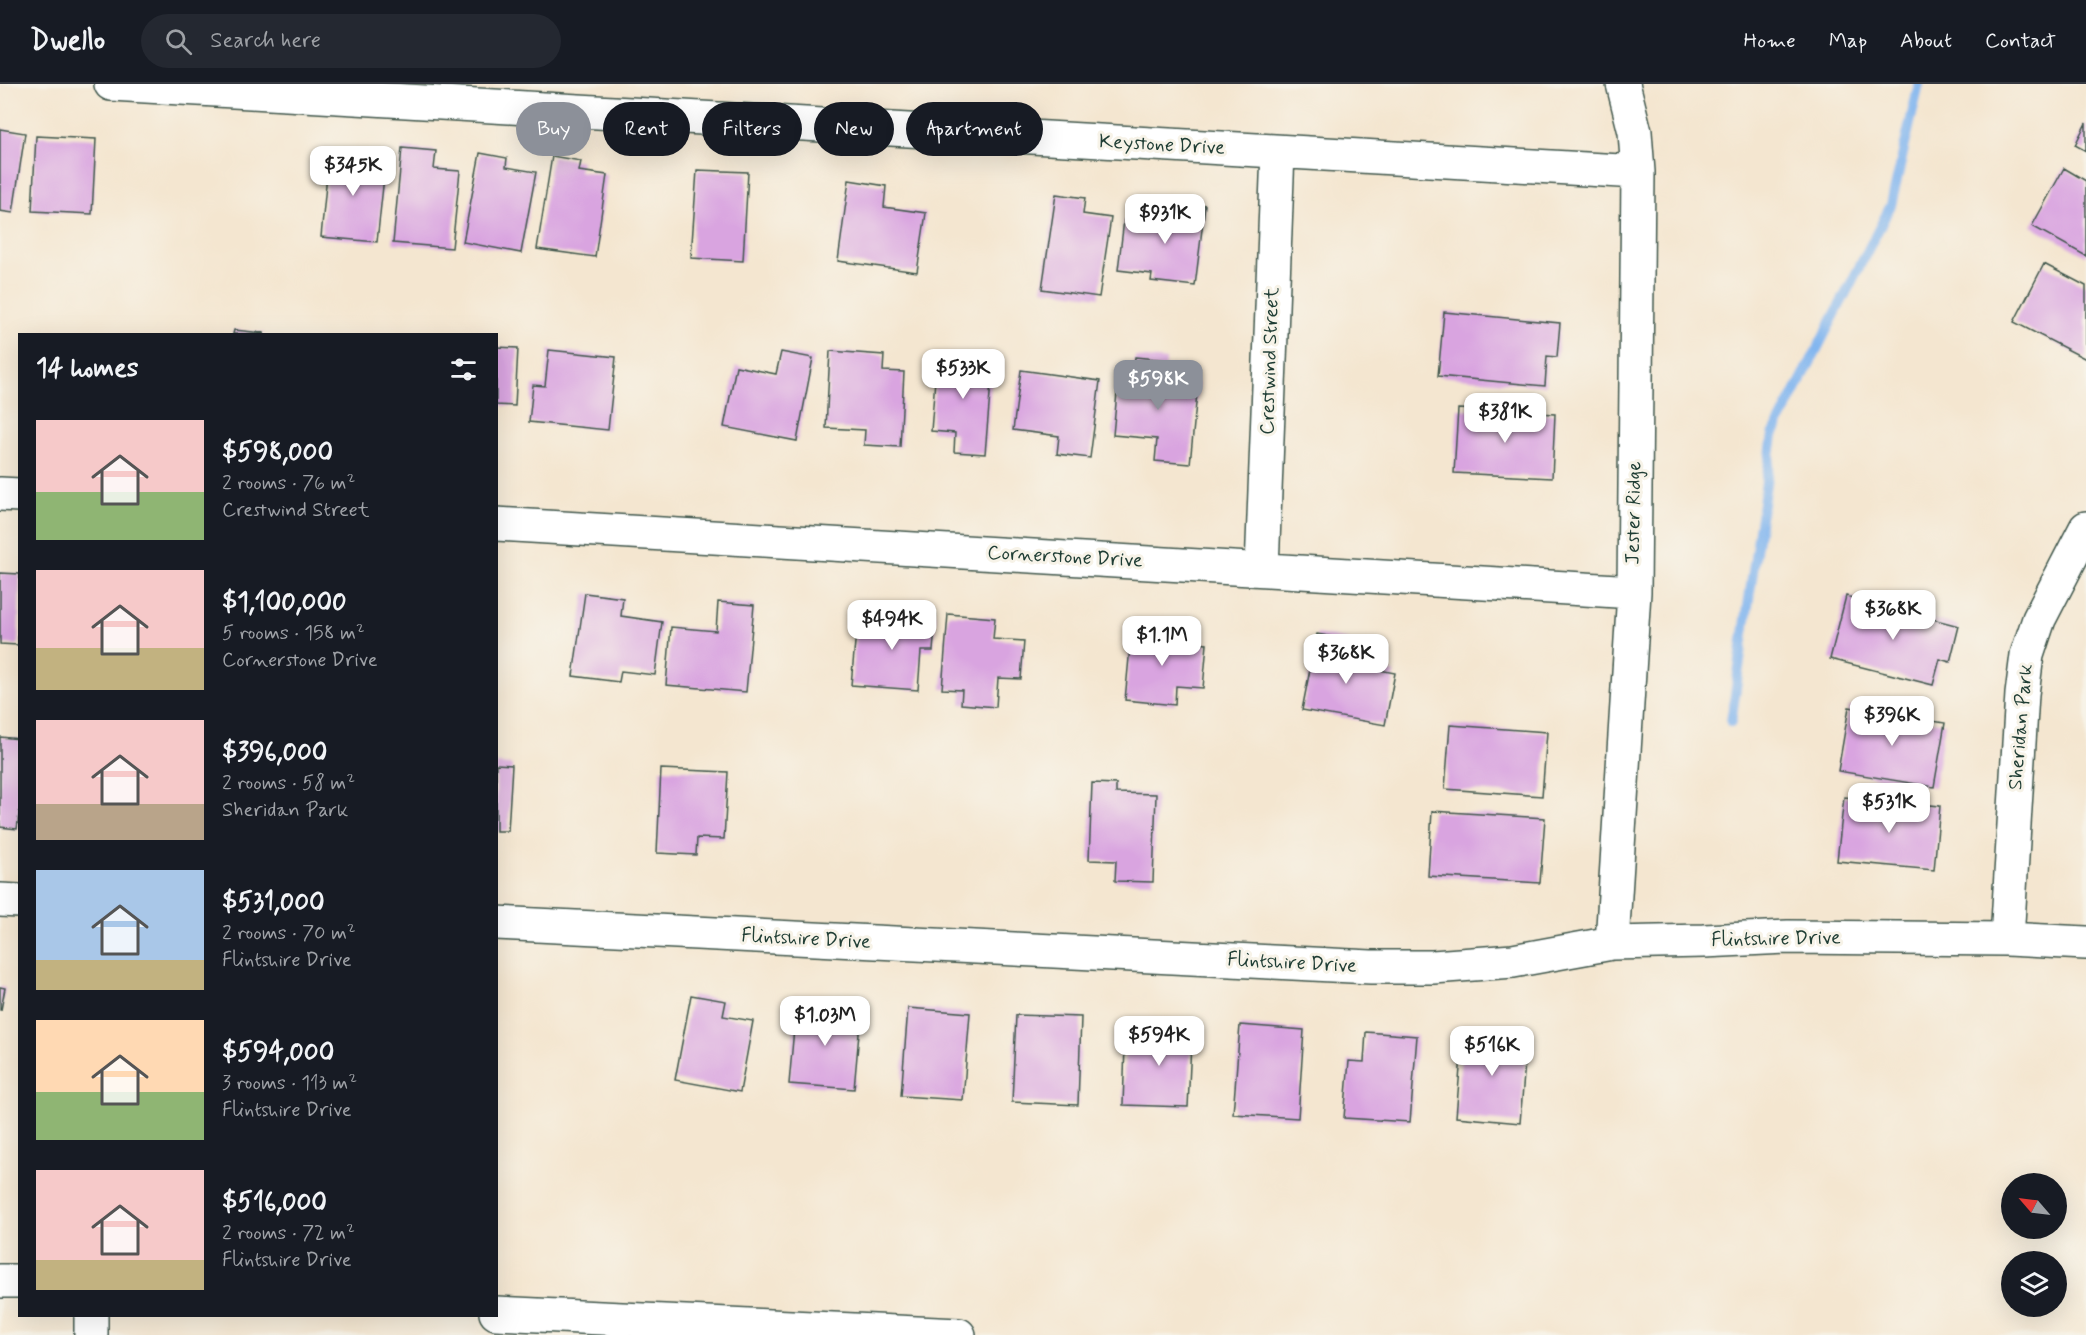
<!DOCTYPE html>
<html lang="en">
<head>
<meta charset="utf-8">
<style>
  body { margin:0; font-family:Mynerve,sans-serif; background:#242831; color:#f1f3f6; height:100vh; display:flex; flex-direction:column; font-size:22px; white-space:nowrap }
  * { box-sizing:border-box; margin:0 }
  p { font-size:20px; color:#9ea1a6 }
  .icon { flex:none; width:33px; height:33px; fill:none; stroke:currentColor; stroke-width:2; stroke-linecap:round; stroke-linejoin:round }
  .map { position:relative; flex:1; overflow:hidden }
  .sheet { position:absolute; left:18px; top:249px; width:480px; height:984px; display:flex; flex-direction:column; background:#171b24; border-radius:0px; box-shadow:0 6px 24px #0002 }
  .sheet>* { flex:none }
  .top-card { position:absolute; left:516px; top:18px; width:570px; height:54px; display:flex; gap:12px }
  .needle { width:39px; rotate:298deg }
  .buttons { position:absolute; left:2001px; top:1089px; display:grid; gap:12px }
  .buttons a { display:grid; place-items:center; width:66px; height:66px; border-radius:50%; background:#171b24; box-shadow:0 6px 24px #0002; font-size:30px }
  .price { position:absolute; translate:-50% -51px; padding:0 14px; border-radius:12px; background:#fff; color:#222; font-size:20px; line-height:39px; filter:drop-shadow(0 2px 3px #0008) }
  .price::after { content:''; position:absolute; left:50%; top:36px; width:18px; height:14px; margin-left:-9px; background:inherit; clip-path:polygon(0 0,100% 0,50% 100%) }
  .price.active { background:#8c9099; color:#fff }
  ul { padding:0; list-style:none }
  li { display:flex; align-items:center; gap:18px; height:150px; padding:0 18px }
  li span { display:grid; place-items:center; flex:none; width:168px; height:120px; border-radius:0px; color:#555 }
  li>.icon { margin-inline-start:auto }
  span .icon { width:72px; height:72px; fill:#fffc; stroke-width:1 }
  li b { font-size:26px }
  h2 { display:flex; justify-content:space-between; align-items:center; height:72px; padding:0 18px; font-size:26px }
  .pill { padding:0 21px; border-radius:27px; background:#171b24; box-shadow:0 6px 24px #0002; font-size:21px; line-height:54px }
  .pill.active { background:#8c9099; color:#fff }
  header { display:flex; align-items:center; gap:36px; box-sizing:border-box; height:84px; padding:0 30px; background:#171b24; border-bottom:2px solid #363941 }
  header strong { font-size:28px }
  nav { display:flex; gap:33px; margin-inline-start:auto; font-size:21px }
  .search { width:420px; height:54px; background:#242831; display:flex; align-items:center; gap:15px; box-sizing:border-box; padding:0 21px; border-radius:33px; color:#9ea1a6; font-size:22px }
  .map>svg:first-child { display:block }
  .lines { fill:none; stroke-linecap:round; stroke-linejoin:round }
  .stream { stroke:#82b6ef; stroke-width:10 }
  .building { fill:#d9a4e0 }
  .minor-casing { stroke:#3f564b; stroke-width:36 }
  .minor { stroke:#fff; stroke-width:33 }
  .labels { text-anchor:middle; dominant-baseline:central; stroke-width:6; stroke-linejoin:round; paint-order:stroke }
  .street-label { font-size:20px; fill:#1f3d34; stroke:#f7f3e8 }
</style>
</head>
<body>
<header>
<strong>Dwello</strong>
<div class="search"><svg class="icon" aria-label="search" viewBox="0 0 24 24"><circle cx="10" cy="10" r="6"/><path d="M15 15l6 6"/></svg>Search here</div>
<nav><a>Home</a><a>Map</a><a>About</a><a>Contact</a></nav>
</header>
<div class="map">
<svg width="2086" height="1251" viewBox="0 0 2086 1251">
  <rect width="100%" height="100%" fill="#f7f3e8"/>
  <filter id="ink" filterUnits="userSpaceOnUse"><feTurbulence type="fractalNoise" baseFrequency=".0167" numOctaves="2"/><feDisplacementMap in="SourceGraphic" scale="12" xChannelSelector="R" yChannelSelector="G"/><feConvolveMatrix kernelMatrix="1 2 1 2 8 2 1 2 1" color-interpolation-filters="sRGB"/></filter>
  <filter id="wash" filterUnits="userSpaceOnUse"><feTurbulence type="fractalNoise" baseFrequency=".008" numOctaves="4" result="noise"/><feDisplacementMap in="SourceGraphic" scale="24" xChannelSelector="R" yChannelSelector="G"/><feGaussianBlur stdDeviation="1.35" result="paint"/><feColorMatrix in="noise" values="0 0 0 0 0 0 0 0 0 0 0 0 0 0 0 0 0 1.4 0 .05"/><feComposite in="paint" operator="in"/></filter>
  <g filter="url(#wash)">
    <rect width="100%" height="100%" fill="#f4e6d0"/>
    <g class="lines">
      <!-- stream -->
      <path class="stream" d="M1731,638l42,-287 118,-230 28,-121"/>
    </g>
    <g id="blocks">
      <!-- building -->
      <path class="building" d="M2086,39v28l-11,-6z
        M0,45l25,4 -12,80 -13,-2z
        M36,52l60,3 -4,75 -60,-3z
        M402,64l34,3 -2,18 26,2 -8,77 -59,-5z
        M329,69l57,5 -9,84 -56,-5z
        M480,69l27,5 -1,9 30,5 -15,81 -58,-11z
        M552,72l29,5 -2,10 28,4 -12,82 -58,-8z
        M2064,84l22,13v75l-54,-30z
        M697,86l51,2 -5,89 -52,-3z
        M849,96l37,6 -2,21 42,6 -9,59 -79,-11z
        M1056,110l29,4 -2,16 28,4 -12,79 -57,-8z
        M1165,116l40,5 -10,81 -44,-5 1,-7 -34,-4 6,-50 39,5z
        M2044,180l42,22v73l-72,-37z
        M1444,228l116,11 -3,34 -10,-1 -2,30 -107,-10z
        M234,246l30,3v1h-31z
        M496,263l22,1 -3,58 -19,-1z
        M549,266l67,7 -8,73 -79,-8 4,-37 12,1z
        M830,267l54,4 -1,16 21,1 -4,75 -36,-2 1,-15 -39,-2z
        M781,268l32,6 -16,83 -73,-14 12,-61 40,8z
        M937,270l56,4 -8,96 -31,-2 1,-19 -24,-2z
        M1135,273l31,3 -2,20 34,3 -8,81 -35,-3 2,-22 -44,-4 5,-53 14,1z
        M1021,286l79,11 -10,77 -33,-4 2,-18 -46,-6z
        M1458,325l97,5 -3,64 -98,-5z
        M0,489l20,1 -2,71 -18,-1z
        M585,509l38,5 -2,18 41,6 -7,53 -34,-4 -2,11 -46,-6z
        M1846,512l113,30 -9,36 -10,-3 -7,26 -103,-26z
        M718,518l36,3 -8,87 -80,-7 5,-58 45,4z
        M899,528l37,2 -3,37h-12l-3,39 -67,-5 6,-64 41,4z
        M948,530l47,4 -2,21 31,2 -3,38 -23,-1 -2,29 -35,-3 1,-14 -20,-1z
        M1132,542l28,2v12l47,4 -4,44 -27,-2 -1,19 -50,-5z
        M1317,550l32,6 -5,23 51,10 -10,52 -83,-15z
        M1849,623l96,16 -11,64 -96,-16z
        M1450,641l97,7 -5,64 -97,-7z
        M0,653l20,2v68l-3,22 -17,-2z
        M496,680l16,1 -4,66h-12z
        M661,685l67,3 -4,67 -27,-1 -1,17 -39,-2z
        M1092,699l24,1v9l40,1 -3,88 -38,-1 1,-20 -27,-1z
        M1844,713l96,9 -6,64 -97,-9z
        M1432,727l113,7 -5,65 -112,-7z
        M0,903l5,1 -4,22h-1z
        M691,911l35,6 -3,15 30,5 -13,71 -65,-12z
        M796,922l65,5 -7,78 -65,-5z
        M908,924l62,5 -7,87 -62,-4z
        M1016,931l65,2 -3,88 -66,-3z
        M1146,937l46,1 -4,85 -65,-2 2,-59 20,1z
        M1240,941l64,5 -6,88 -65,-4z
        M1366,948l51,4 -7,86 -66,-4 5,-57 15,1z
        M1463,948l64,6 -7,85 -64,-6z"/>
    </g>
  </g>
  <g filter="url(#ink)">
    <use href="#blocks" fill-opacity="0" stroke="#3f564b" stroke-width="1.5"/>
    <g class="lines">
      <!-- minor casing -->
      <g class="minor-casing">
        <path id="minor" d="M111,0l1527,88
          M0,410l20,1
          M496,440l1138,68
          M1262,485l16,-417
          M0,816l20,1
          M496,839l875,44h62l80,-6 99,-18 92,-2 84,-4 219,2 79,4
          M2007,855l15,-245 5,-39 12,-36 47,-91
          M1612,859l22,-351 4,-420 -3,-40 -12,-48
          M0,1197h20
          M496,1229l463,22
          M91,1251v-19"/>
      </g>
      <!-- minor -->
      <use href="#minor" class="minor"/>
    </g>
  </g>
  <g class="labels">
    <!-- street labels -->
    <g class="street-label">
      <text transform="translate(1162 61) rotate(3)">Keystone Drive</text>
      <text transform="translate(1270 277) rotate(-88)">Crestwind Street</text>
      <text transform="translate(1634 429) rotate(-89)">Jester Ridge</text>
      <text transform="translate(1065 473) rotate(3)">Cornerstone Drive</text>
      <text transform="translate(2021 643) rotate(-85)">Sheridan Park</text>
      <text transform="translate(806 855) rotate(3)">Flintshire Drive</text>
      <text transform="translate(1776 855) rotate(-1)">Flintshire Drive</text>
      <text transform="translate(1292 879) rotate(3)">Flintshire Drive</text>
    </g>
  </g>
</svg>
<div class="buttons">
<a><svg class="needle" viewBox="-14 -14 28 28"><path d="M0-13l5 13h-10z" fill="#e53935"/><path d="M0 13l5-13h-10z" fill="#9ea1a6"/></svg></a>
<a><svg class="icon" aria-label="layers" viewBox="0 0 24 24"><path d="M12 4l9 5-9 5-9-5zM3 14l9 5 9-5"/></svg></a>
</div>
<b class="price" style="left:353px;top:113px">$345K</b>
<b class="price" style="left:1165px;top:161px">$931K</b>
<b class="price" style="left:963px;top:316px">$533K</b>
<b class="price active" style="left:1158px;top:327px">$598K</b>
<b class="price" style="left:1505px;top:360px">$381K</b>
<b class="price" style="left:1893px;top:557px">$368K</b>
<b class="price" style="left:892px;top:567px">$494K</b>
<b class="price" style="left:1162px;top:583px">$1.1M</b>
<b class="price" style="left:1346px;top:601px">$368K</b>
<b class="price" style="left:1892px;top:663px">$396K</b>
<b class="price" style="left:1889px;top:750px">$531K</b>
<b class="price" style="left:825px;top:963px">$1.03M</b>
<b class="price" style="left:1159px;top:983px">$594K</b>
<b class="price" style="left:1492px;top:993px">$516K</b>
<div class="top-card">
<a class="pill active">Buy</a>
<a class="pill">Rent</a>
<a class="pill">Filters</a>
<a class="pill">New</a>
<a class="pill">Apartment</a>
</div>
<section class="sheet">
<h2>14 homes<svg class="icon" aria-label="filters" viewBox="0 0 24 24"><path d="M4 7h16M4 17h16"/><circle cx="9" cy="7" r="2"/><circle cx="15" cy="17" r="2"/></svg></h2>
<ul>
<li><span style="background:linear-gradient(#f6c9c9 60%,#8fb573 0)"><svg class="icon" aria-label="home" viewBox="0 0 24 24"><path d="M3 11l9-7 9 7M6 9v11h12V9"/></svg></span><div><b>$598,000</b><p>2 rooms · 76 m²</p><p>Crestwind Street</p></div></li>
<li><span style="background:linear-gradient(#f6c9c9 65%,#c2b280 0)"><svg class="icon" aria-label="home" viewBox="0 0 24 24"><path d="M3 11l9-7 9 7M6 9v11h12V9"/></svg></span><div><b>$1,100,000</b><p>5 rooms · 158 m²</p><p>Cornerstone Drive</p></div></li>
<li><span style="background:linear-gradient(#f6c9c9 70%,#b9a48a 0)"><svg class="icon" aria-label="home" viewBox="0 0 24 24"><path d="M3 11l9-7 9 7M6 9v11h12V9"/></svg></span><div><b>$396,000</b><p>2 rooms · 58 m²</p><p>Sheridan Park</p></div></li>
<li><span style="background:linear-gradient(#a9c7e8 75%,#c2b280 0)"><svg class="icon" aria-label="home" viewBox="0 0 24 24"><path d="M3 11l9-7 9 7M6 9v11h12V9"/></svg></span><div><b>$531,000</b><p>2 rooms · 70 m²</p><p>Flintshire Drive</p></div></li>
<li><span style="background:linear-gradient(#ffd9b3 60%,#8fb573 0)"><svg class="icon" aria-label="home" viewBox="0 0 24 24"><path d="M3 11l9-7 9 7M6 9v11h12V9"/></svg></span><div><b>$594,000</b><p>3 rooms · 113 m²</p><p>Flintshire Drive</p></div></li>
<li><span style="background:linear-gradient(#f6c9c9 75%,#c2b280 0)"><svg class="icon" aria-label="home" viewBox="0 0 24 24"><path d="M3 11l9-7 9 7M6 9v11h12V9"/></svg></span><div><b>$516,000</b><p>2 rooms · 72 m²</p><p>Flintshire Drive</p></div></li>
</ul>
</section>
</div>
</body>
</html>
